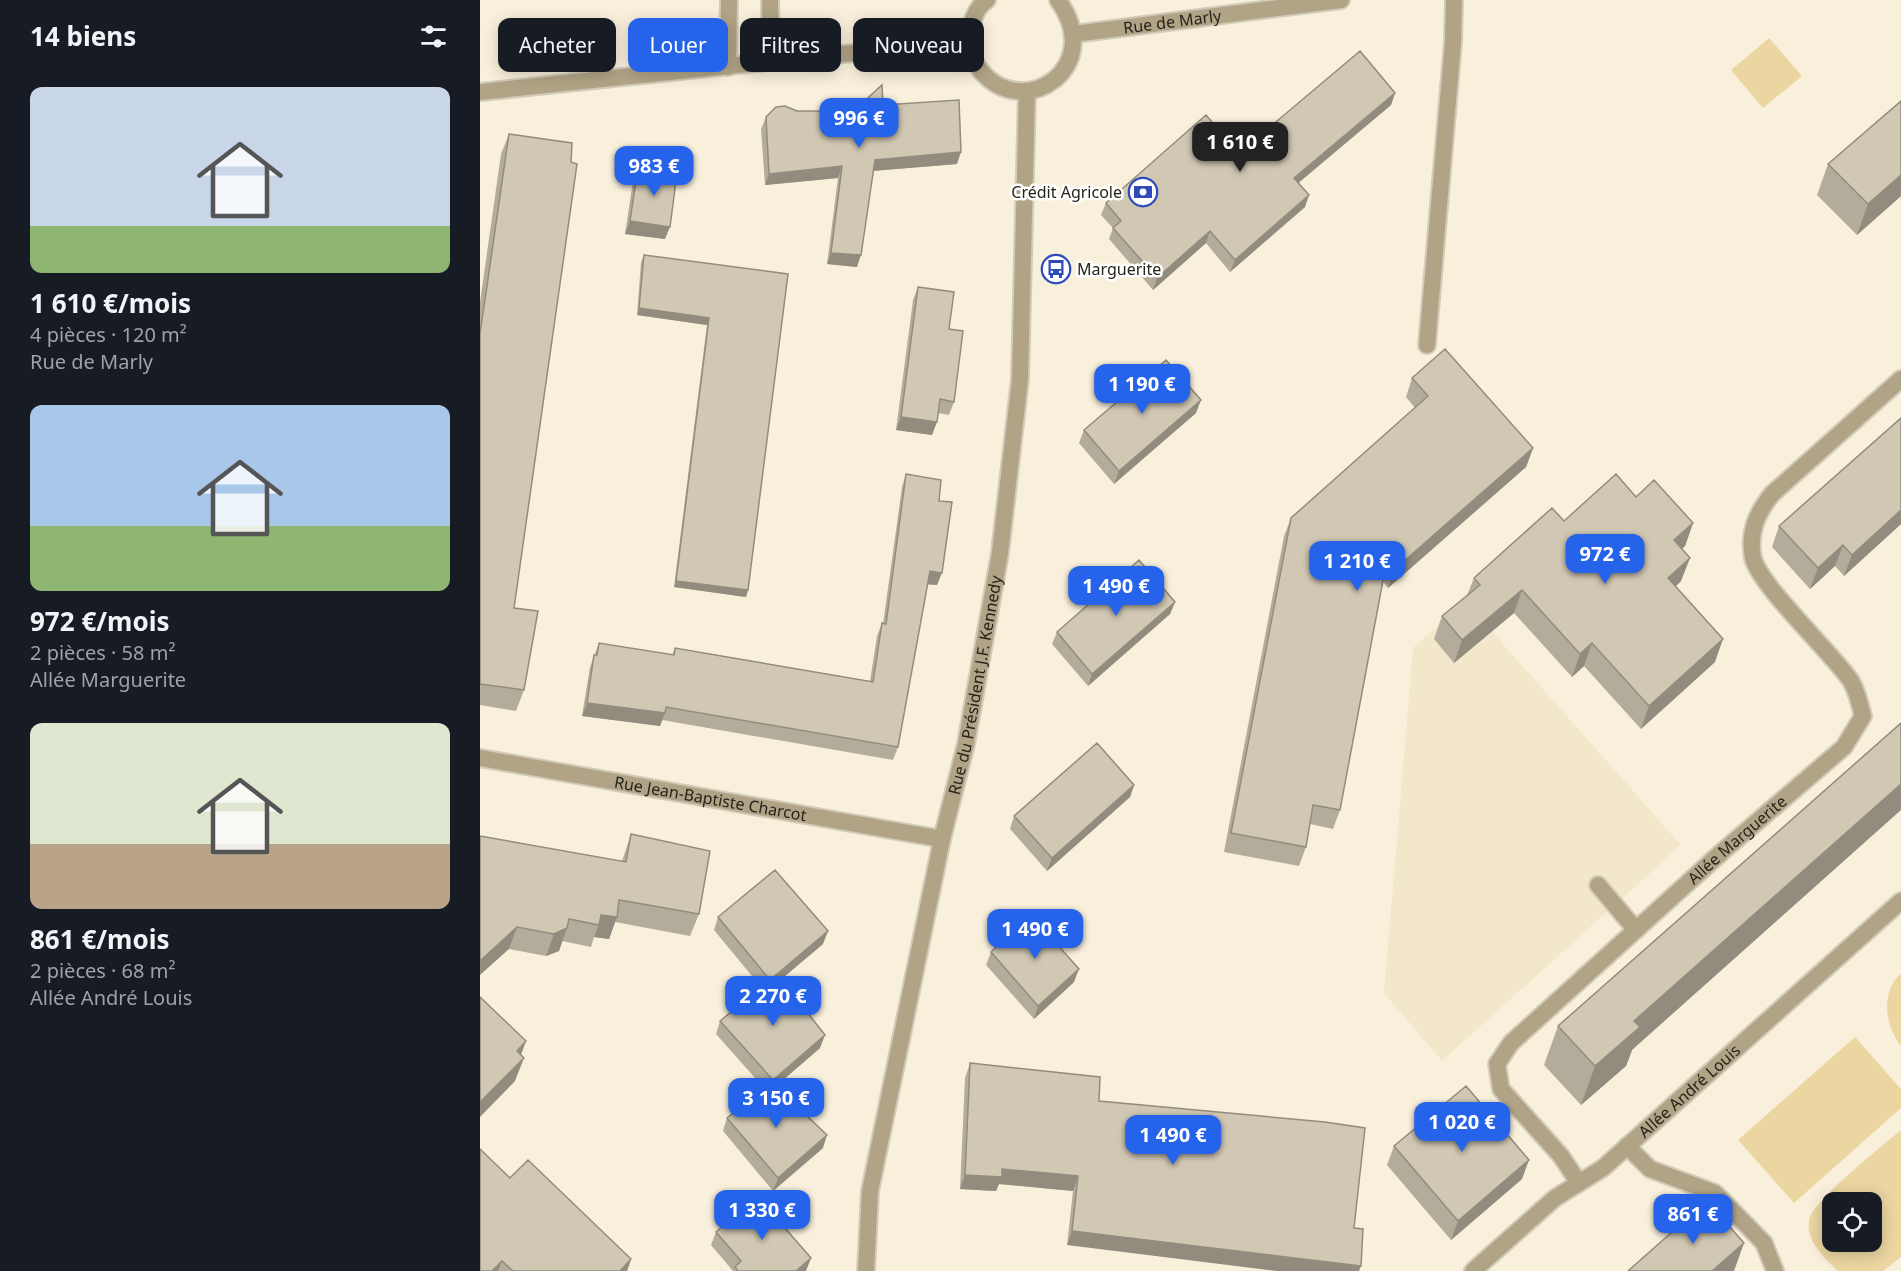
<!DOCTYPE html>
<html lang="fr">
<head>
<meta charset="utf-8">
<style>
  body { margin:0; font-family:"Noto Sans",sans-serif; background:#242831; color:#f1f3f6; height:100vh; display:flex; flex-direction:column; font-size:22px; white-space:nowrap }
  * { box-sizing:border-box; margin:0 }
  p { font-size:20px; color:#9ea1a6 }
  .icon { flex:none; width:33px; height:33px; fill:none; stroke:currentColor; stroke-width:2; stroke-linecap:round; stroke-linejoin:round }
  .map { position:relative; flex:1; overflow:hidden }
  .sheet { display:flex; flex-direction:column; background:#171b24; width:480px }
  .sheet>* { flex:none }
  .banner { position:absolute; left:18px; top:18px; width:570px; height:54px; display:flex; gap:12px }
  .buttons { position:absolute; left:1342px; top:1192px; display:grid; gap:12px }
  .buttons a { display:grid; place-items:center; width:60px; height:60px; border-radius:12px; background:#171b24; box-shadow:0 3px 15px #0003; font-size:30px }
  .price { position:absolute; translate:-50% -51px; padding:0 14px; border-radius:12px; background:#2563eb; color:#fff; font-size:20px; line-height:39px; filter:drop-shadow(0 2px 3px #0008) }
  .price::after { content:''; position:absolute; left:50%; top:36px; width:18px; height:14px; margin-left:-9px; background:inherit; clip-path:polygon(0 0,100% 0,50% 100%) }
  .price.active { background:#222; color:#fff }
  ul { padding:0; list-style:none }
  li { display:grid; align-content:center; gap:12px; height:318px; padding:0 30px }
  li span { display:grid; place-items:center; height:186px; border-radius:12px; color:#555 }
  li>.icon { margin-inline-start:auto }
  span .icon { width:108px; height:108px; fill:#fffc; stroke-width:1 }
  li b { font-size:26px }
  h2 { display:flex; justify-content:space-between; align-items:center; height:72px; padding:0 30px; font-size:26px }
  .chip { padding:0 21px; border-radius:12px; background:#171b24; box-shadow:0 3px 15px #0003; font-size:21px; line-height:54px }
  .chip.active { background:#2563eb; color:#fff }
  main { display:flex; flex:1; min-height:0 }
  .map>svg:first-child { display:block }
  .built { fill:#f3e7cb }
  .green { fill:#ebd5a1; fill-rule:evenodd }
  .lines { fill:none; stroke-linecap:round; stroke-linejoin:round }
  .service-casing { stroke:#d3cbb9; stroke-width:20 }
  .minor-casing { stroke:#d3cbb9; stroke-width:20 }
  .tertiary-casing { stroke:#d3cbb9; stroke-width:20 }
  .service { stroke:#b1a486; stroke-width:16 }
  .minor { stroke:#b1a486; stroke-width:16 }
  .tertiary { stroke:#b1a486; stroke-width:16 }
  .wall { fill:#b4ac9b }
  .shaded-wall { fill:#928c7e }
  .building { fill:#d1c8b4; stroke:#928c7e; stroke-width:1.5 }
  .labels { text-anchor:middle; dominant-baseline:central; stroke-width:5; stroke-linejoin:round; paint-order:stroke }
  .street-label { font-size:16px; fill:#26231b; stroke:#fff }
  .poi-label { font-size:16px; fill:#26231b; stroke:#fff; text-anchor:end }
</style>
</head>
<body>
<main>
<section class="sheet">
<h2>14 biens<svg class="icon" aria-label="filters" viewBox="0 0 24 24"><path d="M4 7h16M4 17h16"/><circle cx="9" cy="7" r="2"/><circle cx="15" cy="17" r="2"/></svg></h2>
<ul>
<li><span style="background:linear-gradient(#c9d6e8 75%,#8fb573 0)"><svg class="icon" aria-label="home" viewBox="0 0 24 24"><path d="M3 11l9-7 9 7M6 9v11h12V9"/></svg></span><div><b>1 610 €/mois</b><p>4 pièces · 120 m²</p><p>Rue de Marly</p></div></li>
<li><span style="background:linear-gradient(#a9c7e8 65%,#8fb573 0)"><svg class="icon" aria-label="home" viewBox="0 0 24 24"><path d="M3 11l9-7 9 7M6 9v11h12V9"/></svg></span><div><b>972 €/mois</b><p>2 pièces · 58 m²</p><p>Allée Marguerite</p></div></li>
<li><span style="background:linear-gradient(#dfe7d0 65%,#b9a48a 0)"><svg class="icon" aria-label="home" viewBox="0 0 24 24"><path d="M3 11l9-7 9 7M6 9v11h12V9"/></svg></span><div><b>861 €/mois</b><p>2 pièces · 68 m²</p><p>Allée André Louis</p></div></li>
</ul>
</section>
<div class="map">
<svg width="1421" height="1271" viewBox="0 0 1421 1271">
  <rect width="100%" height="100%" fill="#f9f0dc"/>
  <!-- built -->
  <path class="built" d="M985,601l216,244 -239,216 -58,-68 29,-345z"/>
  <!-- green -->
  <path class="green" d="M1289,38l33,38 -39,32 -32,-38z
    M1421,973v73c-16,-21 -21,-53 0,-73z
    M1375,1037l46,52v19l-107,95 -56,-63z
    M1421,1130v127l-18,14h-45c-14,-13 -35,-32 -28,-54 7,-19 73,-72 91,-87zM1353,1203h39v39h-39z"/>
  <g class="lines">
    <!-- service casing -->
    <g class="service-casing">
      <path id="service" d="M290,0l1,62
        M248,67l1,-67
        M947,345l26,-303 1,-42
        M1118,885l38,45"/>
    </g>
    <!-- minor casing -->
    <g class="minor-casing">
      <g id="minor">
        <path id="s1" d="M594,34l267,-34"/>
        <path d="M0,92l440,-46h49"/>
        <path id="s2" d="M0,758l462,81"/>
        <path d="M1147,1146l23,23 65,24 49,50 11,28"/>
        <path id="s3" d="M1099,1183l-18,-27 -60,-67 -4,-25 14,-21 212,-192 121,-104 19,-31c-3,-11 -6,-25 -12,-35 -20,-29 -91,-95 -98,-123 -5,-26 4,-45 19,-64l129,-115"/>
        <path id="s4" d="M993,1271l82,-73 48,-30 298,-267"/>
      </g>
    </g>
    <!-- tertiary casing -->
    <g class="tertiary-casing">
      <g id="tertiary">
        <path d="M507,0c-12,8 -16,23 -17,37 -1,12 3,24 11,34 42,51 126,-3 77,-71"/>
        <path id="s5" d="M386,1271l4,-80 72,-352 24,-95 34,-191 20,-174 7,-288"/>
      </g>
    </g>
    <!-- service -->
    <use href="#service" class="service"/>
    <!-- minor -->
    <use href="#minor" class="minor"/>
    <!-- tertiary -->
    <use href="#tertiary" class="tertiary"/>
  </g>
  <!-- wall -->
  <path class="wall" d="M915,93l-4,12 -93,78 7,24 -75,65 -24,-29 -53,47 -44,-51 4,-11 -12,-13 5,-12z
    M1421,101v95l-44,39 -40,-40 11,-31z
    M403,105l74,59 -84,7 -16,96 -30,-3 11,-86 -73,7 -4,-56 5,-12 31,-6h27z
    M29,134l5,474 10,82 -8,21 -36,-6v-403l21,-148z
    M158,168l27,71 -40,-5 8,-53z
    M164,255l144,19 -40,316 -2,7 -72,-10 33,-262 -70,-10 4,-53z
    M438,287l31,42 5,73 -5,13 -11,-2 -6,22 -36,-5 17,-130z
    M932,378l121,70 -7,19 -138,121 -5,-7 -43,229 -7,19 -23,-5 -4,23 -7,19 -75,-14 60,-316 7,-18 124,-110 -9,-11z
    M716,413l-82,71 -35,-41 5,-13z
    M426,474l33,27 -2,84 -10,-1 -29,163 -5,13 -231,-40 -2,6 -78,-10 8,-49 9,-24 73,12 3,-7 195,33 7,-45 5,-13 1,1 19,-137z
    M1156,497l57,26 -8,23 -3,3 -1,32 -5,5 39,76 -74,67 -57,-63 -12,11 -58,-64 -60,50 -20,-24 8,-23 25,-21 7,-17 90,-57z
    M1421,524l-57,52 -9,-10 -25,23 -38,-42 7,-21z
    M695,602l-5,12 -82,72 -36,-42 5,-12z
    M654,785l-4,12 -83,74 -37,-42 4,-13z
    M151,834l68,80 -9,22 -75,-14 -6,17 -15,-2 -3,10 -29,-6 -3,10 -13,5 -37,-7 -29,-113 142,25z
    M238,917l105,27 -42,35 39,69 -44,38 47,62 -50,43 -50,-60 4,-13 37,-30 -48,-54 4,-13 41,-34 -47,-57z
    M511,952l83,30 -40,37 -48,-54z
    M1078,1026l74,24 -6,16 -45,39 -37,-40z
    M490,1063l129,38 226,21 -258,123 6,-54 -74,-7 -3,7 -36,-2 5,-111z
    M914,1146l128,33 -71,61 -64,-75z
    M30,1178l121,81 -4,12h-147z
    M236,1232l90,39h-73l-22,-26z"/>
  <!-- shaded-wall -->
  <path class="shaded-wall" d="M915,93l-4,12 -101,85 4,-12z
    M481,152l-4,12 -86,7 4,-11z
    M362,166l-4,12 -73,7 4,-11z
    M1421,175v21l-44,39 11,-31z
    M829,195l-4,12 -75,65 5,-12z
    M150,221l40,6 -5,12 -40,-5z
    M730,231l-4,12 -53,47 4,-12z
    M351,253l30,2 -4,12 -30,-3z
    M159,308l70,10 -2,7 -70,-10z
    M721,400l-5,13 -82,71 5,-13z
    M421,417l36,5 -5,13 -36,-5z
    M1053,448l-7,19 -138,121 7,-19z
    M1421,510v14l-57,52 8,-21z
    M1213,523l-8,23 -19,17 8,-23z
    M1363,545l-8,21 -25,23 8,-21z
    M1210,558l-9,23 -21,20 8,-23z
    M450,571l12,2 -5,12 -12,-1z
    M196,581l72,9 -2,7 -72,-10z
    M1042,590l-8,23 -60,50 8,-23z
    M695,602l-5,12 -82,72 4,-12z
    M1243,639l-8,23 -74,67 8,-23z
    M1112,643l-8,23 -12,11 8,-23z
    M107,703l78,10 -5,13 -78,-10z
    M1421,784v26l-269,240 -6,16 -45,39 14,-39 39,-45z
    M654,785l-4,12 -83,74 5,-13z
    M121,915l16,2 -8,22 -15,-2 5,-12z
    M37,927l-8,22 -29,26v-14z
    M87,928l-8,23 -13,5 8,-22z
    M348,931l-5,13 -58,49 5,-13z
    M599,969l-5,13 -40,37 4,-13z
    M345,1035l-5,13 -52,45 5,-13z
    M46,1041l-8,22 6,-5 -9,23 -35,36v-15l37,-51z
    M347,1135l-4,13 -50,43 5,-13z
    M1049,1160l-7,19 -71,61 7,-19z
    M522,1169l76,7 -5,15 -74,-7 -3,7 -36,-2 5,-14z
    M592,1231l289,35 -2,5h-82l-210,-26z
    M1264,1243l-10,28h-22z
    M331,1258l-5,13h-10z
    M151,1259l-4,12h-7z
    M22,1261l-4,10h-6z"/>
  <!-- building -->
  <path class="building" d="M880,51l35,42 -101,85 15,17 -74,65 -25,-29 -53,47 -44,-50 8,-7 -15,-18 100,-88 33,38z
    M402,85l1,20 76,-5 2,52 -86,8 -14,95 -30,-2 11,-87 -73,8 -3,-57 10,-10 9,-1 12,5h27l35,-5z
    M1421,101v74l-33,29 -40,-40z
    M29,134l63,9 -1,19 6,2 -63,444 24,3 -14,79 -44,-6v-350z
    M158,168l39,5 -7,54 -40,-6z
    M164,255l144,19 -40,316 -72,-9 33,-263 -70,-10z
    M438,287l36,5 -5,37 14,2 -9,71 -14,-3 -3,23 -36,-5z
    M965,349l88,99 -138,121 -8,-10 -47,251 -27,-5 -7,42 -75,-14 60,-315 137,-122 -16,-18z
    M686,360l35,40 -82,71 -35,-41z
    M1421,418v92l-49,45 -9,-10 -25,23 -39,-42z
    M426,474l35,6 -2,21 13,1 -10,71 -12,-2 -32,176 -232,-40 -1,6 -78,-10 7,-48h3l2,-12 75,12 1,-7 198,34 9,-59 4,1z
    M1136,474l20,23 18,-17 39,43 -19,17 16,18 -22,20 55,61 -74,67 -57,-63 -12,11 -58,-64 -60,50 -20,-24 38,-31 -6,-7 78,-70 12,13z
    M659,560l36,42 -83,72 -35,-42z
    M1421,723v61l-267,237 6,6 -45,39 -37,-40z
    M617,743l37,42 -82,73 -38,-42z
    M151,834l79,17 -11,63 -80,-14 -2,17 -16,-2 -2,10 -30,-6 -2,9 -13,6 -37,-7 -37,34v-125l146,26z
    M295,870l53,61 -58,49 -52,-63z
    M550,914l49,55 -41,37 -47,-54z
    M297,974l48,61 -52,45 -53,-59z
    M0,997l46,44 -9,10 7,7 -44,44z
    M490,1063l130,14 -1,24 226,21 40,6 -11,100 9,1 -2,37 -289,-35 6,-55 -76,-7v8l-37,-2z
    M291,1082l56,53 -49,43 -51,-60z
    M986,1086l63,74 -71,61 -64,-75z
    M0,1149l30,29 18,-18 103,99 -11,12h-107l-11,-10 -10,10h-12z
    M277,1196l54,62 -15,13h-58l-3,-4 6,-6 -25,-29z
    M1227,1201l37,42 -32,28h-84z"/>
  <!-- icons -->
  <defs>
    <g id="bank-ring" transform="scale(1.5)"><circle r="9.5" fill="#fff" stroke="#2e4bbc" stroke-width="1.5"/><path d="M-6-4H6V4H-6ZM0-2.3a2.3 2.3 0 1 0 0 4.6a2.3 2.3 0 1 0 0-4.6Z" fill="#2e4bbc"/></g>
    <g id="bus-ring" transform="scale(1.5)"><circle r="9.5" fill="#fff" stroke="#2e4bbc" stroke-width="1.5"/><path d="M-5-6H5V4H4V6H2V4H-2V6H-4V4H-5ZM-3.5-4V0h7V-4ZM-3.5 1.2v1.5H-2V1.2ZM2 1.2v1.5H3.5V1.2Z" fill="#2e4bbc"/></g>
  </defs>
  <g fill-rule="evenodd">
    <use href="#bank-ring" x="663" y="192"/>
    <use href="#bus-ring" x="576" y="269"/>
  </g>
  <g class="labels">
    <!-- street labels -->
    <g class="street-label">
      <text stroke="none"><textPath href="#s1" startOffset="99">Rue de Marly</textPath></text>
      <text stroke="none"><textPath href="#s5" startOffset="597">Rue du Président J.F. Kennedy</textPath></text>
      <text stroke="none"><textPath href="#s2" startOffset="234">Rue Jean-Baptiste Charcot</textPath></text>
      <text stroke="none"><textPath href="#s3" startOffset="477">Allée Marguerite</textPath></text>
      <text stroke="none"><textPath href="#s4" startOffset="282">Allée André Louis</textPath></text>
    </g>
    <!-- poi labels -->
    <g class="poi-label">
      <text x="642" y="192">Crédit Agricole</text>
      <text x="597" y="269" text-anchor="start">Marguerite</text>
    </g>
  </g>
</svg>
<div class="buttons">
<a><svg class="icon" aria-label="locate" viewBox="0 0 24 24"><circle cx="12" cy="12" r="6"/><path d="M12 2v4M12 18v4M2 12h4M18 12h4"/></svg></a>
</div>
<b class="price" style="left:379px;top:149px">996 €</b>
<b class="price active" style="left:760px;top:173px">1 610 €</b>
<b class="price" style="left:174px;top:197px">983 €</b>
<b class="price" style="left:662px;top:415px">1 190 €</b>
<b class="price" style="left:1125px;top:585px">972 €</b>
<b class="price" style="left:877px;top:592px">1 210 €</b>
<b class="price" style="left:636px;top:617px">1 490 €</b>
<b class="price" style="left:555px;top:960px">1 490 €</b>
<b class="price" style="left:293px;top:1027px">2 270 €</b>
<b class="price" style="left:296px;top:1129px">3 150 €</b>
<b class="price" style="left:982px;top:1153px">1 020 €</b>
<b class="price" style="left:693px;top:1166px">1 490 €</b>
<b class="price" style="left:282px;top:1241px">1 330 €</b>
<b class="price" style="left:1213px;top:1245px">861 €</b>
<div class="banner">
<a class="chip">Acheter</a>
<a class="chip active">Louer</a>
<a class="chip">Filtres</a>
<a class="chip">Nouveau</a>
</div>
</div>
</main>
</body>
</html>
